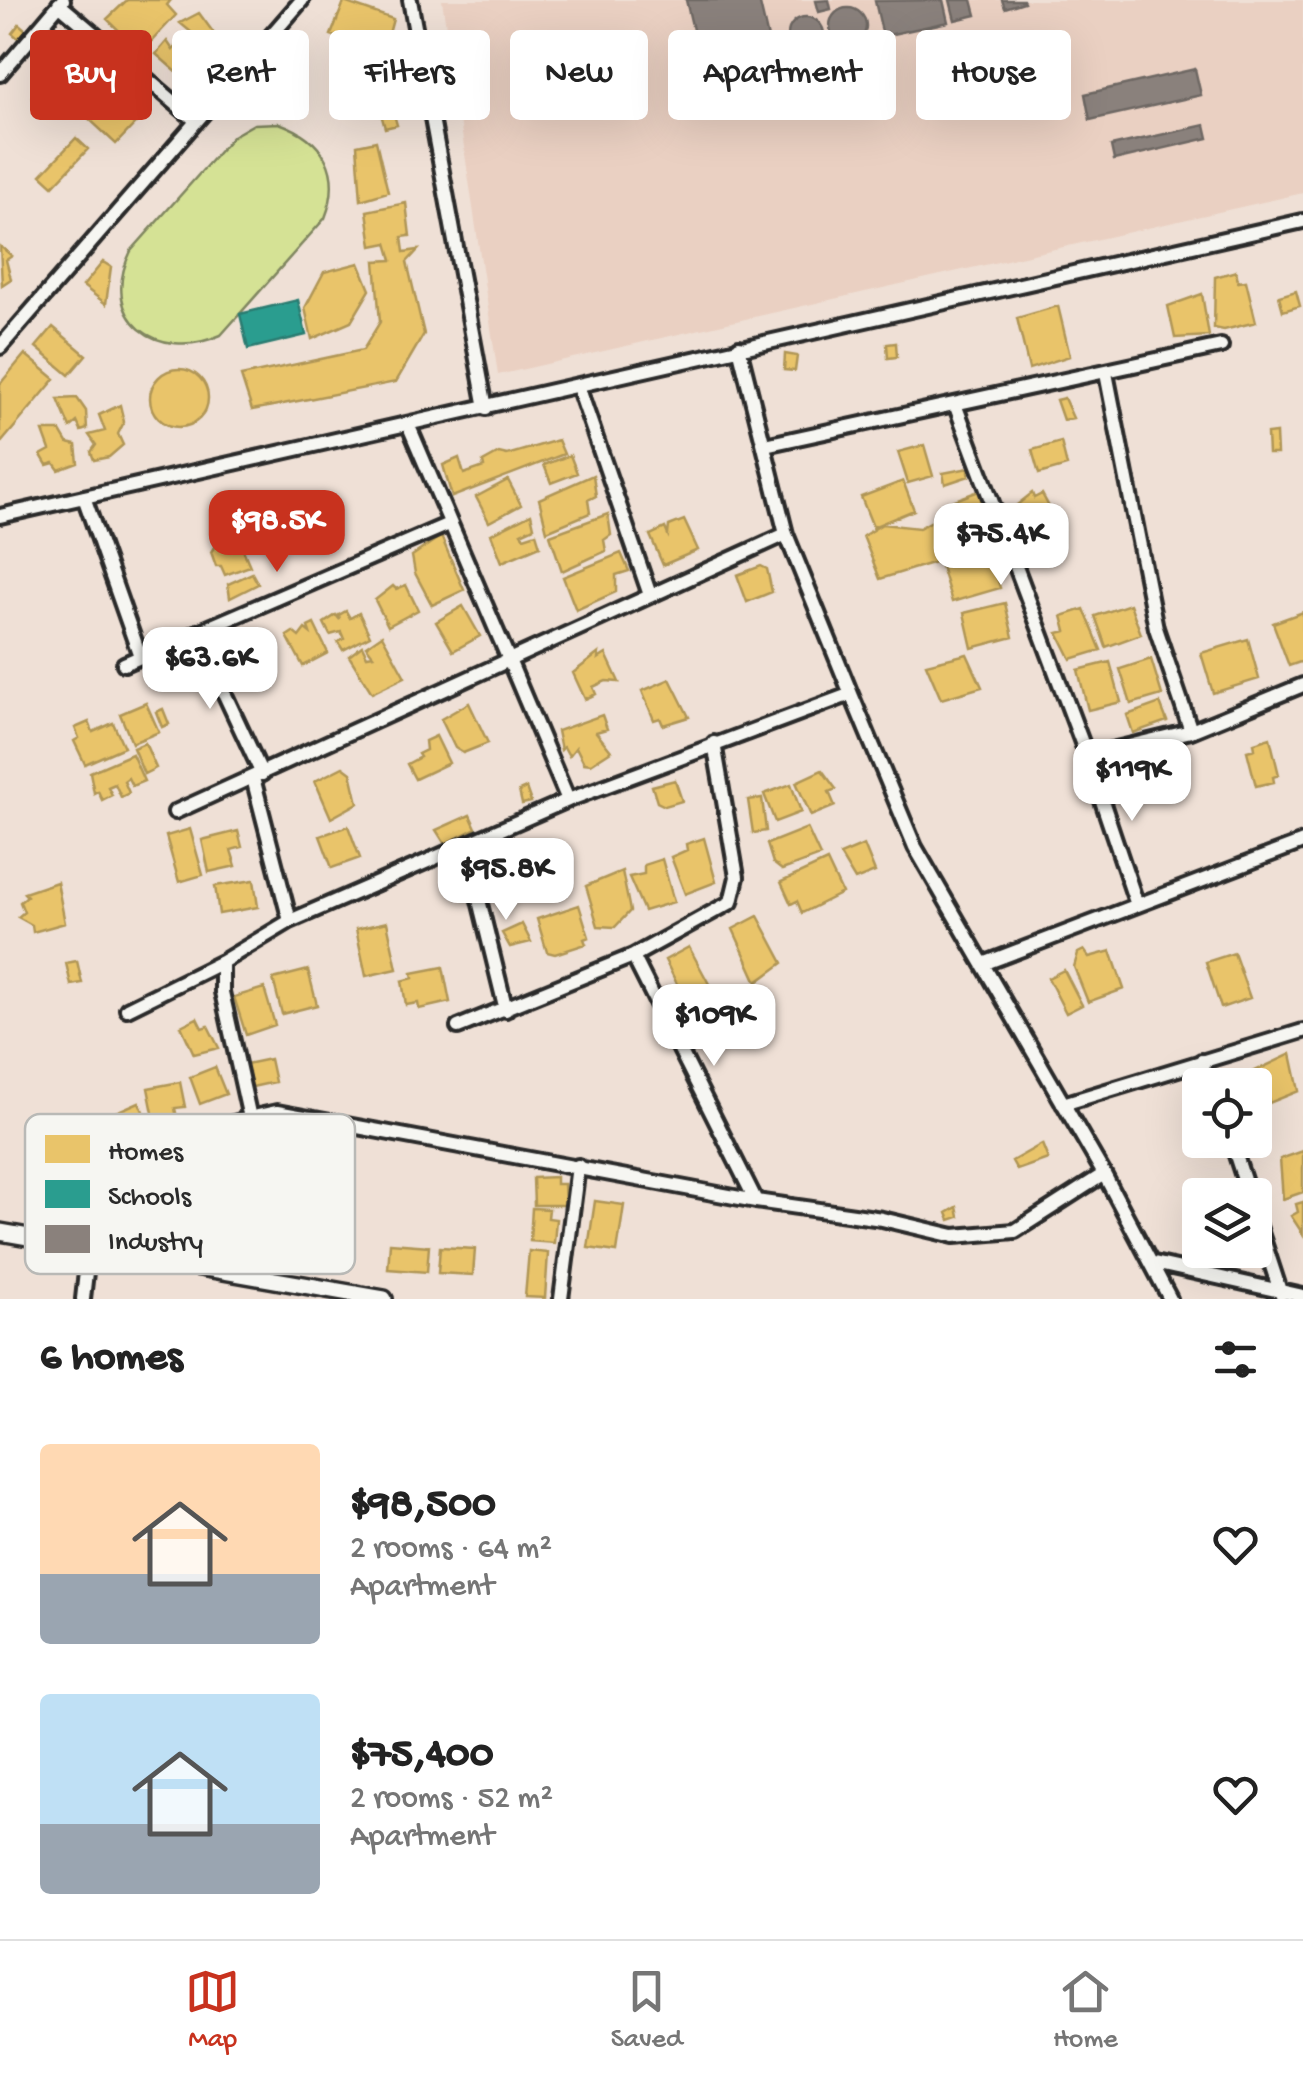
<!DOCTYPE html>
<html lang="en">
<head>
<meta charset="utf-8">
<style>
  body { margin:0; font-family:"Gochi Hand",sans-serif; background:#f6f6f6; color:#222; height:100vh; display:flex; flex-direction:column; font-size:38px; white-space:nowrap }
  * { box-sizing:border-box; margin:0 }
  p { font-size:32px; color:#767676 }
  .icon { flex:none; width:55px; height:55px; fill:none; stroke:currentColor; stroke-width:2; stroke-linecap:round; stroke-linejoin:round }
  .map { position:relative; height:1299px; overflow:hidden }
  .panel { display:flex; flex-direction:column; background:#fff; flex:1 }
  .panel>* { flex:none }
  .banner { position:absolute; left:30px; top:30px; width:1245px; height:90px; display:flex; gap:20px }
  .controls { position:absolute; left:1182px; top:1068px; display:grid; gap:20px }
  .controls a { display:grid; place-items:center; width:90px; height:90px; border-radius:10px; background:#fff; box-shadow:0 10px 40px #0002; font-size:50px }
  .price { position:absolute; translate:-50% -85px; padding:0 22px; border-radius:20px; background:#fff; color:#222; font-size:32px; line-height:65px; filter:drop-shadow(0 2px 5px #0008) }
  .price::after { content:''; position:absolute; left:50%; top:60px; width:30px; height:22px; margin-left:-15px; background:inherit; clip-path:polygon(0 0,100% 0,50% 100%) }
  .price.active { background:#c8321e; color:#fff }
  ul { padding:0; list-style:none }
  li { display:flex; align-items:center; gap:30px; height:250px; padding:0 40px }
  li span { display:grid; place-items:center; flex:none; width:280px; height:200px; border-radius:10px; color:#555 }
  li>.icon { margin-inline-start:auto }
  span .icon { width:120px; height:120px; fill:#fffc; stroke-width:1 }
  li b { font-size:42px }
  h2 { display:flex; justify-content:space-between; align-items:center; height:120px; padding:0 40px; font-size:42px }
  .pill { padding:0 35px; border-radius:10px; background:#fff; box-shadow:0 10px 40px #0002; font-size:35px; line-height:90px }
  .pill.active { background:#c8321e; color:#fff }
  .menu { display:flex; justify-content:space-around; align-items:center; height:140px; border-top:2px solid #e0e0e0; background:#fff; font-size:28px; color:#767676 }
  .menu a { display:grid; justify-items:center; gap:5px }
  .menu .active { color:#c8321e }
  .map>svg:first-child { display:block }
  .built { fill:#ead0c2 }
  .green { fill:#d5e295; stroke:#808660; stroke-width:2.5 }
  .homes { fill:#e9c46a; stroke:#b09657; stroke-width:2.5 }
  .schools { fill:#2a9d8f; stroke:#2a7b71; stroke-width:2.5 }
  .industry { fill:#8a817c; stroke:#6e6764; stroke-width:2.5 }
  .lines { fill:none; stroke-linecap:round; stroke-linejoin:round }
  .minor-casing { stroke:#2b2b2b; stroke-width:20 }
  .tertiary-casing { stroke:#2b2b2b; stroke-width:22 }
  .minor { stroke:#f6f6f2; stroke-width:12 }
  .tertiary { stroke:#f6f6f2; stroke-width:15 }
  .key { fill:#f6f6f2; stroke:#b9b9b6; stroke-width:2.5 }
  .key-label { font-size:28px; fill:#2b2b2b }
</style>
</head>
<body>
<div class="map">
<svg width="1303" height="1299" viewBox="0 0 1303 1299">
  <rect width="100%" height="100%" fill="#efe0d6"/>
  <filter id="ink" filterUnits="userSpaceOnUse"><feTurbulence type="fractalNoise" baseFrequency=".01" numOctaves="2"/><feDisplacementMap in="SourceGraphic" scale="20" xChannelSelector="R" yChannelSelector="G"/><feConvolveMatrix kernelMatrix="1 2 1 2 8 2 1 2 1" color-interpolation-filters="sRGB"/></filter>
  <g filter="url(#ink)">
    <!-- built -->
    <path class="built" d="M442,0h861v193l-805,182z"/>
    <!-- green -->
    <path class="green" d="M279,123c45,16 64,49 46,95l-104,117c-63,28 -124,-16 -90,-84l102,-115 21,-12z"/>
    <!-- homes -->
    <path class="homes" d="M127,0h44l-4,5 9,10 -26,28 -11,-7 -6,8 -26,-25z
      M344,2l49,17 -9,33 -35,-9 -1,5 -5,-9 -12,-4z
      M199,13l25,34 -36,35 -32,-28 11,-13 6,9 18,-18 -11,-9z
      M19,24l7,6 -7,9 -7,-6z
      M356,57l16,1 -2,8 -8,-2 -4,6 7,4 -6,6 -12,-7 1,-14z
      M119,82l30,27 -33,35 -29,-27z
      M41,88l13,12 -9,9 -13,-12z
      M393,111l4,14 -12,3 -4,-14z
      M76,138l12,11 -35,37 -12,-11z
      M376,141l12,51 -27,8 -4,-55z
      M406,203l4,33 -8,1 2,15 14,-2 -11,12 17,72 -28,48 -144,28 -11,-34 122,-26 17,-28 -5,-61 17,-1 -5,-17 -15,3 -5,-35z
      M0,246l12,10 -6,4 5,19 -9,6z
      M103,262l8,5 -5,37 -23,-18z
      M359,263l11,27 -19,32 -39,17 -7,-31 19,-36z
      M1236,271l2,11 8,-1 10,41 -32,8 -10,-2 1,-51z
      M1296,291l4,15 -17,5 -4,-15z
      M1202,294l7,42 -34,2 -7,-32z
      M1058,306l12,50 -41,13 -12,-51z
      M53,327l33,28 -17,20 -33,-28z
      M896,343l1,14 -9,1 -1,-14z
      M25,354l30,25 -55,65v-60z
      M785,354l12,2 -2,15 -11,-1z
      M150 398a29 29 0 1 1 58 0a29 29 0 1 1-58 0Z
      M77,398l9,13 1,18 -6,2 -4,-9 -7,6 -12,-29z
      M1064,398l9,20 -10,2 -7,-20z
      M120,405l4,17 -6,12 5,11 -14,12 -15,3 -3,-8 5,-7 -7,-10 16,-4 -6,-16z
      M43,431h17l7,12 9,2 2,18 -19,7 -5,-7 -7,2 -6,-10 9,-5z
      M1276,433l1,21h-9l-1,-20z
      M558,440l6,14 -112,43 -9,-32 16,-7 5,16 20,-7 -1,-5 16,-9 8,2z
      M1061,442l6,24 -28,8 -7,-24z
      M924,445l9,31 -25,7 -10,-31z
      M570,455l7,18 -26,10 -7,-18z
      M969,468v8l-24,8 -2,-11z
      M593,475l3,21 -8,4 2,13 -43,18 -8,-32z
      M508,480l13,25 -32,17 -13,-25z
      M903,481l11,29 -41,17 -12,-30z
      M979,491l4,13 -31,11 -5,-12z
      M1032,493l2,5 8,-4 13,24 -35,18 -12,-24z
      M531,514l3,13 -13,6 3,4 12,-4 4,13 -38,16 -11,-28z
      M608,514l3,21 -7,5 2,11 -44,20 -12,-36z
      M684,520l14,30 -35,15 -13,-30 15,-7 3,7 1,-9z
      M934,520l16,27 -16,5 1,10 -55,17 -17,-43 19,-12 37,4z
      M235,531l15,35 -25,9 -4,-9h-5l-5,-14 8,-13z
      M441,536l23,54 -32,15 -17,-32 -3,-17z
      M989,551l11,37 -48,14 -11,-36z
      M621,553l8,18 -13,4v17l-40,18 -13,-33z
      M761,566l6,3 5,23 -25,10 -10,-27z
      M252,573l6,11 -28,14 -2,-14z
      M406,585l12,25 -30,16 -13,-26 18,-14 3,3z
      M1005,603l8,34 -41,11 -8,-35z
      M1130,604l11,30 -35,13 -11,-31z
      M463,606l17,30 -27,15 -17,-29z
      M1084,609l17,41 -30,9 -13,-26 8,-2 -4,-15z
      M346,611l4,7 9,-5 11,23 -27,14 -5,-8 6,-3 -3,-7 -11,3 -6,-12 12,-8 4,5 -1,-5z
      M1303,612v49l-14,5 -16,-43z
      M314,624l14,29 -25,13 -16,-30 6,-4 6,5 6,-8 5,4 -2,-6z
      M382,635l23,42 -33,16 -23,-37 13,-10 5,10 6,-1 -7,-9z
      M1248,639l11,40 -46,14 -12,-40z
      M599,653l-1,6 8,-5 13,28 -13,-1 -13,6 3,7 -11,5 -12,-26z
      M967,654l15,33 -41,12 -15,-35z
      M1151,659l11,36 -31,9 -11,-35z
      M166,660l6,17 -14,5 -6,-17z
      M1110,662l11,40 -33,8 -10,-40z
      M670,679l19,38 -26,8 -3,-7 -6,2 -12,-29z
      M146,703l13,29 -27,11 -12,-29z
      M469,703l19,40 -25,10 -8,-5 -14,-29z
      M1160,703l7,18 -34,12 -6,-18z
      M163,709l6,15 -7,3 -6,-15z
      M602,715l5,14 -11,3 15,19 -20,13 -7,-1 -8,-16 -7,9 -5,-9 -3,3 -4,-19z
      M89,722l4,10 20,-9 11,24 -39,17 -11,-23 5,-3 -4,-10z
      M436,736l13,27 -34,16 -8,-15 13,-7 -2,-3 8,-4 -1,-9z
      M1270,738l9,37 -6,2 1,5 -18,4 -9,-35 8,-2 -1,-6z
      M145,743l11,25 -12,6 -11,-26z
      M132,754l12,27 -12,5 -4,-8 -4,3 5,12 -8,4 -6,-13 -7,3 4,8 -10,5 -4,-9 -4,2 -4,-21z
      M343,767l8,6 7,30 -27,15 -16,-37z
      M822,770l14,19 -7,3 6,14 -24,10 -15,-34z
      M675,780l7,21 -17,5 -8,-4 -5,-16z
      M791,784l10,28 -26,10 -11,-28z
      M526,788l5,14 -9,2 -3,-13z
      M762,798l4,33 -13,2 -5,-33z
      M470,815l6,13 -31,16 -9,-14z
      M348,826l12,32 -28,10 -12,-32z
      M807,828l13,28 -38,14 -9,-7 -6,-19z
      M190,829l13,46 -24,7 -13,-46z
      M238,831l4,16 -11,3 5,16 -27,6 -7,-32z
      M704,838l12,44 -31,12 -14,-37 16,-7 -1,-6z
      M864,845l11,27 -20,8 -15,-25z
      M662,859l12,43 -30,9 -15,-34 15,-3v-9z
      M827,861l15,32 -40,20 -5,-12 -6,3 -10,-22z
      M622,871l8,40 -15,16 -17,-1 -12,-40z
      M254,880l4,27 -39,7 -4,-28z
      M57,882l8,41 -32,9 -1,-7 -14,-8 6,-5 -4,-10 7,-6 -3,-3z
      M579,905l10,32 -5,2 2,5 -31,10 -8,-2 -10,-33z
      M758,916l25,47 -26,19 -24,-53z
      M387,922l10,47 -31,7 -10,-47z
      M522,924l9,18 -21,5 -8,-14z
      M689,947l26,48 -24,17 -26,-52z
      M1084,950l5,7 22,-6 13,38 -36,13 -14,-35 4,-14z
      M1234,953l16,45 -29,10 -15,-46z
      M77,961l5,22 -11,2 -5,-22z
      M443,967l7,35 -31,7 -1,-6 -12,2 -4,-24 11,-3 -1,-5z
      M308,970l9,35 -35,9 -9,-35z
      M1064,970l18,35 -16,8 -18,-35z
      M264,988l11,37 -29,10 -12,-38z
      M197,1018l5,10 6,-2 11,22 -25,6 -13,-28z
      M1291,1054l8,37 -30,12 -3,-20 -8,2 -5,-13z
      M270,1059l5,23 -23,5 -6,-23z
      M215,1067l11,27 -26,10 -10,-27z
      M180,1082l5,25 -10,1 6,30 -22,5 -11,-55z
      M139,1102l20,46 -31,14 -21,-46z
      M1042,1144l6,15 -31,11 -5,-9z
      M1303,1151v41l-20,7 -3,-40z
      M556,1177v7h8l1,21h-31l-1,-27z
      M595,1201l29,4 -7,47 -29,-4z
      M1303,1202v32l-12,-18 7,-4 -2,-8z
      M957,1207l2,10 -9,3 -3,-7z
      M532,1208l17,1 -1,9 8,1 -2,24 -24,-2z
      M390,1243l39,3 -2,26 -39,-3z
      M440,1247l35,2 -2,26 -35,-2z
      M529,1251l19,2 -3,45 -20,-1z"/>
    <!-- schools -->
    <path class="schools" d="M298,300l8,35 -58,14 -8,-35z"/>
    <!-- industry -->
    <path class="industry" d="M686,0h73l12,51 -69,17z
      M829,0l2,9 -12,3 -3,-11z
      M943,0l5,22 -65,14 -8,-35z
      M950,0h22l4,15 -21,5z
      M1002,0h21l1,2 -19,6z
      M830 26a18 18 0 1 1 36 0a18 18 0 1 1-36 0Z
      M788 35a18 18 0 1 1 36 0a18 18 0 1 1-36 0Z
      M1022,45l5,24 -22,5 -5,-24z
      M1195,69l6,26 -111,25 -5,-26z
      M1205,125l3,13 -94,22 -3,-14z"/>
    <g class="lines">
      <!-- minor casing -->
      <g class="minor-casing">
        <path id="minor" d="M410,0l76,408
          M59,4l136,116
          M0,74l63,-74
          M0,347l302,-347
          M1106,373l50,255 35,103
          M578,386l72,209
          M955,404l132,352 50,149
          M765,445l456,-99
          M84,497l56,159
          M0,516l1303,-295
          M196,633l66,141
          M124,664l325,-140
          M851,694l64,153 189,327 66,125
          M1087,756l104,-25 112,-46
          M253,778l37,143
          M568,800l-59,-140 277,-126 -47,-187
          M175,812l334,-152 -101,-236
          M466,847l40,163
          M633,956l123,245
          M222,962v30l28,126
          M983,964l320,-122
          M127,1009l95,-47 68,-41 278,-121 283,-106 -65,-160
          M458,1027l175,-71 98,-54 6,-25 -23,-134
          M1201,1061l9,24
          M1063,1104l240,-73
          M1231,1140l18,55
          M1255,1214l26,80
          M119,1249c4,-15 4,-32 9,-46 17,-55 99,-81 149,-91l479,89 126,18 72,17 61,-5 89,-57
          M1154,1263l149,33
          M83,1299l6,-54
          M561,1299l17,-133"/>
      </g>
      <!-- tertiary casing -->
      <g class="tertiary-casing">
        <path id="tertiary" d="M0,1232l384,67"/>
      </g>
      <!-- minor -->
      <use href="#minor" class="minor"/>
      <!-- tertiary -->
      <use href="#tertiary" class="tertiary"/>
    </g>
  </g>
  <!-- legend -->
  <rect x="25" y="1114" width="330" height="160" rx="15" class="key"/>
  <rect x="45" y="1135" width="45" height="28" fill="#e9c46a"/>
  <rect x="45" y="1180" width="45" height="28" fill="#2a9d8f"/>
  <rect x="45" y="1225" width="45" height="28" fill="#8a817c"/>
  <g class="key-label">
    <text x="108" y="1159">Homes</text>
    <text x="108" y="1204">Schools</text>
    <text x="108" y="1249">Industry</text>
  </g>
</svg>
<div class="controls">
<a><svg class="icon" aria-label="locate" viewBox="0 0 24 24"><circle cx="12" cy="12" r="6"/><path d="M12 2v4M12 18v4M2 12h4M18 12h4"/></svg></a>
<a><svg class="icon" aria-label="layers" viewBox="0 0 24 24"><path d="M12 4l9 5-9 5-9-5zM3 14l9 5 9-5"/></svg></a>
</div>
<b class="price active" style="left:277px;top:575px">$98.5K</b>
<b class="price" style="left:1001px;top:588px">$75.4K</b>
<b class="price" style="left:210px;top:712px">$63.6K</b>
<b class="price" style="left:1132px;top:824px">$119K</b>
<b class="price" style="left:506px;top:923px">$95.8K</b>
<b class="price" style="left:714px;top:1069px">$109K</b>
<div class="banner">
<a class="pill active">Buy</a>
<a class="pill">Rent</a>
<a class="pill">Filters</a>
<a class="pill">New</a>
<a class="pill">Apartment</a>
<a class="pill">House</a>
</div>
</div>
<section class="panel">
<h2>6 homes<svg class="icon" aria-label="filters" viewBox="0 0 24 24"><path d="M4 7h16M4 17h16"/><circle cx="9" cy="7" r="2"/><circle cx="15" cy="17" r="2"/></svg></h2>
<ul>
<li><span style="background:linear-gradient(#ffd9b3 65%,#9aa5b1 0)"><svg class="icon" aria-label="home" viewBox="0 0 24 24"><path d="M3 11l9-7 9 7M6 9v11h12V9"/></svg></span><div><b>$98,500</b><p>2 rooms · 64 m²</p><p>Apartment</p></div><svg class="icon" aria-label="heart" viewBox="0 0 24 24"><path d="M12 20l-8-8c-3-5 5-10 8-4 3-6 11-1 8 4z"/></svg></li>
<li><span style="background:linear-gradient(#bfe0f5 65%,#9aa5b1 0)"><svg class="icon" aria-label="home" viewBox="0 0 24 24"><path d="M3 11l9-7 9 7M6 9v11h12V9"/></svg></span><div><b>$75,400</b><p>2 rooms · 52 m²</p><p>Apartment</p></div><svg class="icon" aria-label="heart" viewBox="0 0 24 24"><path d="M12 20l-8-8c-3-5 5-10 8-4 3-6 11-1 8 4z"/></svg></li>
</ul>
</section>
<nav class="menu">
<a class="active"><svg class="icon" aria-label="map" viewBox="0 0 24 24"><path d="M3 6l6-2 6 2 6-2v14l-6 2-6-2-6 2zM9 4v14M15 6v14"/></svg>Map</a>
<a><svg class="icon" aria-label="saved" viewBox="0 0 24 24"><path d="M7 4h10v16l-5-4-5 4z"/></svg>Saved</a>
<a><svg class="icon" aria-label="home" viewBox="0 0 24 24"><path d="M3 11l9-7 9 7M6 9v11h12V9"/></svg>Home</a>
</nav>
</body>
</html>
